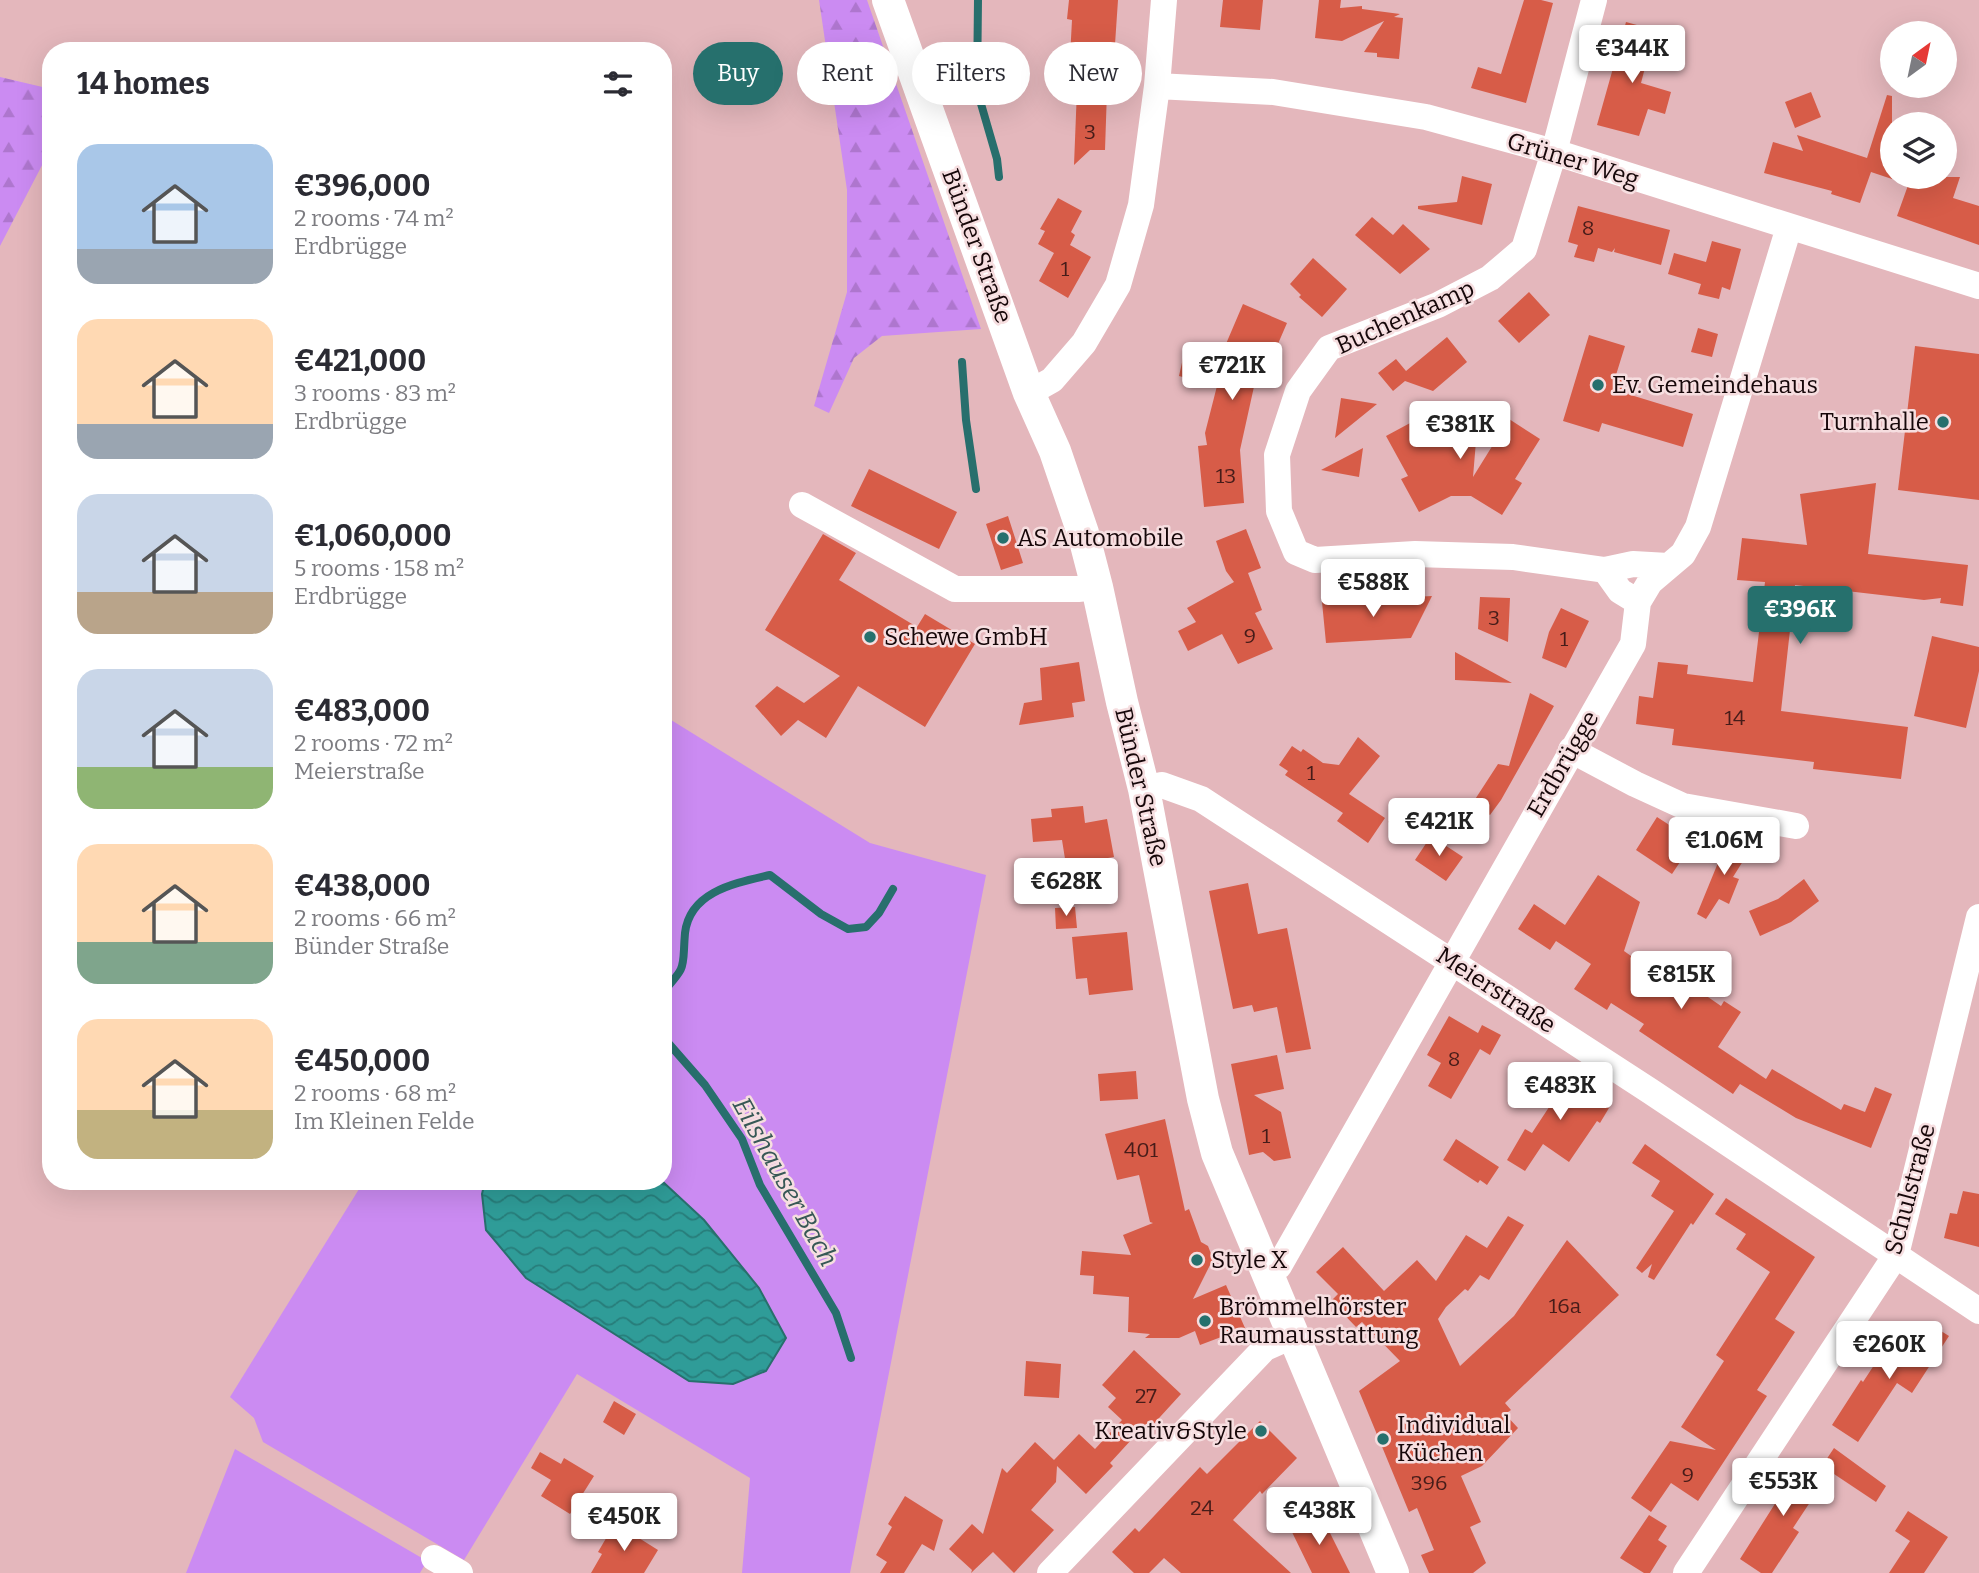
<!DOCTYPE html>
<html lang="en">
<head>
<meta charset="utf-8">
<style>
  body { margin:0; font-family:Bitter,serif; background:#f2f2f3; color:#2b2b33; height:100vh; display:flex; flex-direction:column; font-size:26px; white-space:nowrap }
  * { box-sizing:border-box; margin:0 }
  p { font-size:23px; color:#7c7c81 }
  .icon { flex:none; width:38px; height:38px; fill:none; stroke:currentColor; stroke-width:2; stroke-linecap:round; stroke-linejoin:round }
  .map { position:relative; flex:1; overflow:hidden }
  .side { position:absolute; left:42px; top:42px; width:630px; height:1148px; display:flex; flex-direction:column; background:#fff; border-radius:28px; box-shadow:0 7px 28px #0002 }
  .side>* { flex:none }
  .banner { position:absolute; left:693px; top:42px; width:665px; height:63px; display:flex; gap:14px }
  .needle { width:46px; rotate:33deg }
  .controls { position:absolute; left:1880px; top:21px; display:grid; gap:14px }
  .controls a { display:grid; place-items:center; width:77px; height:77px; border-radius:50%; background:#fff; box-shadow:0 7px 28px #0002; font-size:35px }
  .price { position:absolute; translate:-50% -60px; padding:0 16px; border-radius:7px; background:#fff; color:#222; font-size:23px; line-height:46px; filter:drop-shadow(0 2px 4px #0008) }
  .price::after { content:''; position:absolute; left:50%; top:42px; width:21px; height:16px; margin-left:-10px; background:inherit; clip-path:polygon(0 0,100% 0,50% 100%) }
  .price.active { background:#26706d; color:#fff }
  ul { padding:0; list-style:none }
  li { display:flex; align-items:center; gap:21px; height:175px; padding:0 35px }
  li span { display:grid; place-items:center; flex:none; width:196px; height:140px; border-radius:21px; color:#555 }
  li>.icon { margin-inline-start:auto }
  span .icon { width:84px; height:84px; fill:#fffc; stroke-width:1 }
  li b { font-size:30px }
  h2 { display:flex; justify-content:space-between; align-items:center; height:84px; padding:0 35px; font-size:30px }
  .pill { padding:0 24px; border-radius:32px; background:#fff; box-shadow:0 7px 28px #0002; font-size:24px; line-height:63px }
  .pill.active { background:#26706d; color:#fff }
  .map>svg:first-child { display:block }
  .green { fill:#cb8bf2 }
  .forest { fill:url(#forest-firs) }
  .water { fill:url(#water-waves); stroke:#286f6d; stroke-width:2 }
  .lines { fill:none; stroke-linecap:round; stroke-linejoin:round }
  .stream { stroke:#286f6d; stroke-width:8 }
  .building { fill:#d75c48 }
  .minor { stroke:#fff; stroke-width:26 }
  .major { stroke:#fff; stroke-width:32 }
  .poi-dot { fill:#26706d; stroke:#f6dee0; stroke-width:2.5 }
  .labels { text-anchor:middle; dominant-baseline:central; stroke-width:5; stroke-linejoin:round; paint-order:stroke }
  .number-label { font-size:21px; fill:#461c19 }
  .street-label { font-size:24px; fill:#160709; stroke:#f6dee0 }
  .poi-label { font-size:24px; fill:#160709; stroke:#f6dee0; text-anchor:start }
  .water-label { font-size:26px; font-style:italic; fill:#375856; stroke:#f6dee0 }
</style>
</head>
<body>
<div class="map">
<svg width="1979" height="1573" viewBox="0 0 1979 1573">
  <defs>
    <pattern id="forest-firs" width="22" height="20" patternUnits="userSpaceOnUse" patternTransform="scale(1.75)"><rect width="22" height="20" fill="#cb8bf2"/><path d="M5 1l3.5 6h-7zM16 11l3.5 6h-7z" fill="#ae76ce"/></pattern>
    <pattern id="water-waves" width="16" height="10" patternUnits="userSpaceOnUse" patternTransform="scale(1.75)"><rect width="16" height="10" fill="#2f9c98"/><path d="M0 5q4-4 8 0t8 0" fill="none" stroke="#277d7a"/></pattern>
  </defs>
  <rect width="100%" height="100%" fill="#e4b7bc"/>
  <!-- green -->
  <path class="green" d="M663,715l207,128 116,32 -136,698h-108l8,-95 -173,-104 -113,186 -201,-118 -9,-24 -24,-21 134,-216h121l-3,13 304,144 -26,-50 -56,-68 -42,-39z
    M235,1449l192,112 -7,12h-234z"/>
  <!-- forest -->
  <path class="forest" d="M819,0h48l114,329 -99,7 -28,22 -25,55 -15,-7 33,-114v-102z
    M0,77l51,12v59l-51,98z"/>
  <!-- water -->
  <path class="water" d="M485,1181h177l42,39 55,68 27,50 -20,33 -33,13 -44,-3 -163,-103 -40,-48 -4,-36z"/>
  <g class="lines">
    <!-- stream -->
    <path class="stream" d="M978,0l-1,90 20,69 2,18
      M962,362l4,58 10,69
      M663,992c25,-28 19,-23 22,-59 5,-42 51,-50 85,-58l51,39 27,15 18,-2 13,-14 14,-24
      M663,1037l42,48 37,54 18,46 76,128 15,45"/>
  </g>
  <!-- building -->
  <path class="building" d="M1069,0h49l-4,59h-3l-2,32h-2l-2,59h-15l-16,15 3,-76h-8v-15l-3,-4v-9l4,-4 2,-37 -5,-1z
    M1223,0h40l-3,30 -40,-3z
    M1319,0h22l-1,8 22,-2v3l38,5 -6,3 9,1 -4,41 -22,-2v-4l-13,-1 20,-31 -42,20 -27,-3z
    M1524,0h17l12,3 -27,100 -55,-15 7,-21 23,7z
    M1626,22l29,8 -14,53 30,9 -6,22 -17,-5 -9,27 -42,-11z
    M1811,92l10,25 -26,11 -10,-26z
    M1887,95l5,1v83l-21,-7 -11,31 -29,-9 1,-3 -68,-18 9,-31 30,9 -6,-16 70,23z
    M1462,176l30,8 -10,41 -64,-16v-3l39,-4z
    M1911,177h49l-7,21 26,8v39l-82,-29z
    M1058,198l24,13 -11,21 4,3 -5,10 21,12 -23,41 -29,-17 15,-28 -16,-9 7,-13 -5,-2z
    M1578,206l92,24 -9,35 -47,-13 1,-4 -3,4 -14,-4 -4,14 -20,-5 4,-12 -10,-3z
    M1372,217l21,18 10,-11 27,25 -30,25 -45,-39z
    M1712,241l29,8 -11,41 -8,-3 -3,12 -21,-5 3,-10 -33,-10 6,-21 32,9z
    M1313,258l34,31 -25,28 -23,-20 2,-2 -11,-11z
    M1529,292l21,23 -31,28 -21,-22z
    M1243,304l44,19 -19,44 -9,-3 -19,86 4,53 -40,4 -6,-61 9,-1 -2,-12 12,-47 -38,-10 4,-18 34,7z
    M1698,328l20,6 -6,23 -21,-5z
    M1589,335l36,11 -9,29 9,3 -4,14 72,22 -10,33 -81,-24 -3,9 -36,-11z
    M1447,337l20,25 -34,29 -28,-10 -12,10 -15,-18 18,-14 10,12z
    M1915,346l64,8v146l-81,-10z
    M1341,398l36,6 -42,34z
    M1425,415l53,2 -5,60 36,-58 31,20 -25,40 7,4 -20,32 -31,-19h-20l-32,16 -18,-33 7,-3 -22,-40z
    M1363,448l-4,29 -38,-7z
    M869,469l88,43 -18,37 -88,-43z
    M1876,483l-8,71 100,11 -5,41 -23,-3 1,-5 -17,2 -129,-15 -14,126 127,16 -7,52 -88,-10 1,-7 -142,-17 2,-16 -38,-5 3,-28 14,2 5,-36 30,3 -1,9 66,8 12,-100 -28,-2 5,-42 65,7 -7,-51z
    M1008,516l15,47 -22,7 -15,-46z
    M1246,529l15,39 -13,5 14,37 -7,3 18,36 -35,15 -16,-30 -34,17 -10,-20 18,-9 -9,-14 47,-26 -8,-11 -10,-30z
    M823,534l33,19 -17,27 78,47 8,-13 50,30 -50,83 -67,-41 -32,52 -28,-18 -17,16 -26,-30 22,-20 27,17 36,-27 -75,-46z
    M1432,596l-21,42 -85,5 -4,-41z
    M1480,597l30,1 -2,44 -30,-13z
    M1561,608l28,13 -23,47 -24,-10 7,-26z
    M1932,636l47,11v24l-13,57 -52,-12z
    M1455,652l57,31 -57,-3z
    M1079,662l6,39 -13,2 2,14 -55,8 5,-22 18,-3 -2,-32z
    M1530,693l24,13 -53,94 -11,15 -18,-11 26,-40 11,2z
    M1358,737l22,19 -31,38 36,24 -17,25 -31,-22 6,-8 -58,-38 3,-4 -9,-6 13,-19 9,6 2,-3 20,14 16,2z
    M1400,804l19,12 -12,18 -19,-12z
    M1083,806l2,17 22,-4 7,38 -48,8 -4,-25 -29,2 -2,-23 21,-2 -1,-8z
    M1657,817l37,24 -22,33 -36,-24z
    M1431,836l32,21 -17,24 -31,-21z
    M1729,836l21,14 -17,27 6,2 -10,25 -10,-5 -13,20 -9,-5z
    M1598,875l42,27 -16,49 62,44 6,-9 29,20 3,-5 17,11 -23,35 48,32 6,-10 69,41 3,-6 21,8 10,-25 17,7 -21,54 -75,-30 -56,-34 -7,10 -94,-63 5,-7 -33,-21 -4,7 -33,-21 17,-25 -35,-23 -6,9 -32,-21 16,-25 31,21z
    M1804,879l15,22 -28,21 -31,14 -11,-25 29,-12z
    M1248,883l10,51 29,-6 24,121 -25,4 -9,-46 -23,5 -2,-7 -19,4 -24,-118z
    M1075,907l2,21 -21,1 -1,-21z
    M1127,932l6,58 -44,5 -2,-17 -11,1 -4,-42z
    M1449,1016l29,17 4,-8 19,10 -11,20 -10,-6 -29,50 -23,-13 13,-23 -14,-8z
    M1277,1055l7,34 -30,6 27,17 10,46 -17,3 -11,-9 -14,3 -18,-91z
    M1550,1068l59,40 -9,15 -3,-2 -28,41 -26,-18 -18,27 -18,-11 18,-31 7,4 25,-38 -17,-11z
    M1136,1071l2,28 -38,2 -2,-27z
    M1165,1119l20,92 4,-2 12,33 7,4 5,13 -20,40 33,-14 19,43 -45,17 -5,-14 -16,7h-34l5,-4 -22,-2 1,-35 -36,-3 1,-18 -14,-1 2,-24 49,4 -8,-20 30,-12 -3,-1 -11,-47 -22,5 -12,-46z
    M1456,1139l43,28 -12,18 -7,-5 -2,3 -35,-23z
    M1645,1144l69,50 -21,31 -2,-2 -37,57 -6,-3 4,-13 -10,9 -6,-5 38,-57 -23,-15 9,-15 -28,-18z
    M1963,1191l16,3v53l-35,-9 6,-25 7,1z
    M1726,1198l89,59 -40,62 20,13 -38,58 10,6 -69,105 -27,-18 -20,29 -20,-14 39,-57 46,9 -35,-23 43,-66 -8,-6 54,-83 -34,-23 10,-15 -31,-20z
    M1508,1216l16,9 -35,55 -9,-5 -12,16 -3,-2 -19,18 -8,12 22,47 54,-50 53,-76 52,55 -114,108 6,7 -6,4 13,14 -36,38 -21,10 20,46 -11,5 16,36 -13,10h-44l-8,-18 13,-5 -17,-42 -8,4 -50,-121 41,-30 -38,-39 -6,5 -25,-26 7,-7 -22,-22 27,-25 41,44 33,-31 19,21 30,-46 21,13z
    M1925,1321l24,15 -37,57 -15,-10 -39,59 -26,-17 29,-45 2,2 17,-26 16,10z
    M1134,1350l47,44 -42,46 -7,-1 -22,24 3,3 -27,28 -29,-28 -1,16 -25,28 23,20 -40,43 -21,-21 -22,21 1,-3 -23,-21 23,-25 11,10 19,-66 5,5 28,-31 19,18 25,-26 16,15 27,-29 -14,-13 8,-9 -14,-13z
    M1026,1361l35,3 -2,34 -35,-2z
    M614,1401l22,13 -12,21 -21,-13z
    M1260,1421l37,37 -35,36 -2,-3 -27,29 58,53h-110l-17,-15 -15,15h-15l-22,-21 23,-24 4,4 61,-65 7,7z
    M1834,1448l52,38 -10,16 -54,-36z
    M540,1452l21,12 3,-6 30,18 -24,38 -29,-18 10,-16 -20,-12z
    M1796,1458l30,20 -33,50 6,4 -27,41h-11l-21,-14 38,-60 -6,-4z
    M905,1496l38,24 -9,31 -12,-7 -18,29h-24l7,-11 -11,-7 16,-28 -4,-3z
    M1908,1511l40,26 -24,36h-35l21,-32 -15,-10z
    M1320,1513l30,60h-38l-22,-45z
    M1649,1515l18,11 -9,14 9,6 -17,27h-6l-24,-15z
    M615,1523l43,27 -14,23h-53l11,-19 -4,-2z"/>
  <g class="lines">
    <!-- minor -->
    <path class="minor" d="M1594,0l-40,152 -30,97 -34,29 -52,27 -109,43 -31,43 -21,64 2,56 17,41 19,8 100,-6 98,3 92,13 28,-6 35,2
      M1157,86l116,6 153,25 128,35 425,134
      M1029,393l23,-13 32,-37 34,-58 23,-80 16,-119 7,-86
      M802,505l153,84h123l19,-2
      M1605,570l15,21 18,11
      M1571,750l64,34 48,22 113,20
      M1144,789l18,-4 39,14 449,292 329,220
      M1265,1273l14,-7 354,-622 5,-42 12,-20 33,-28 15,-27 91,-300
      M434,1558l26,15
      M1050,1573l215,-225 27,-12
      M1686,1573l210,-318 83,-338"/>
    <!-- major -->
    <path class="major" d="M888,0l141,393 26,58 28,82 14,54 25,115 22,87 59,310 14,54 176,420"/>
  </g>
  <!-- markers -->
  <g class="poi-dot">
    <circle cx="1598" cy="385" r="7"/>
    <circle cx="1943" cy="422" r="7"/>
    <circle cx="1003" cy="538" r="7"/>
    <circle cx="870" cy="637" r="7"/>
    <circle cx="1197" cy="1260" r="7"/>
    <circle cx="1205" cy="1321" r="7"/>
    <circle cx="1261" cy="1431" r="7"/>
    <circle cx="1383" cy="1439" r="7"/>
  </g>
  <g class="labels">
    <!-- number labels -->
    <g class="number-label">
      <text x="1090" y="132">3</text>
      <text x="1588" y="228">8</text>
      <text x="1065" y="269">1</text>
      <text x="1226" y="476">13</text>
      <text x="1494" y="618">3</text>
      <text x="1250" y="636">9</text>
      <text x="1564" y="639">1</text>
      <text x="1735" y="718">14</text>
      <text x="1311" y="773">1</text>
      <text x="1454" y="1059">8</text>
      <text x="1266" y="1136">1</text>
      <text x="1141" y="1150">401</text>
      <text x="1565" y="1306">16a</text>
      <text x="1146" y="1396">27</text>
      <text x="1688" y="1475">9</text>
      <text x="1429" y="1483">396</text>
      <text x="1202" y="1508">24</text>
    </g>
    <!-- street labels -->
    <g class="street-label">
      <text transform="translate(1573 160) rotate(17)">Grüner Weg</text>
      <text transform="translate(977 246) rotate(70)">Bünder Straße</text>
      <text transform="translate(1405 317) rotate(-24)">Buchenkamp</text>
      <text transform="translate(1563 764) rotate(-60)">Erdbrügge</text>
      <text transform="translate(1141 787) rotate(77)">Bünder Straße</text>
      <text transform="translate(1496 990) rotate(33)">Meierstraße</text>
      <text transform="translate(1910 1189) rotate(-75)">Schulstraße</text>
    </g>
    <!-- poi labels -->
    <g class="poi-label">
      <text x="1612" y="385">Ev. Gemeindehaus</text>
      <text x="1929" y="422" text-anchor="end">Turnhalle</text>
      <text x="1017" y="538">AS Automobile</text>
      <text x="884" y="637">Schewe GmbH</text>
      <text x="1211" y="1260">Style X</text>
      <text x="1219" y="1307">Brömmelhörster<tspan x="1219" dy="28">Raumausstattung</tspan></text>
      <text x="1397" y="1425">Individual<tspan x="1397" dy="28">Küchen</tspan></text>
      <text x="1247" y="1431" text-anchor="end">Kreativ&amp;Style</text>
    </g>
    <!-- water labels -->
    <g class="water-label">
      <text transform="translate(785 1182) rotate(61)">Eilshauser Bach</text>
    </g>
  </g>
</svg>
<div class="controls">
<a><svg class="needle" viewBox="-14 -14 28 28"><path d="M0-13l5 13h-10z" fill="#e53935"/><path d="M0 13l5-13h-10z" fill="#7c7c81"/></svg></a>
<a><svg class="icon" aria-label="layers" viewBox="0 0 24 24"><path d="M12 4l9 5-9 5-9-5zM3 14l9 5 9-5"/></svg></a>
</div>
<b class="price" style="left:1632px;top:85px">€344K</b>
<b class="price" style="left:1232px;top:402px">€721K</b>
<b class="price" style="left:1460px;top:461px">€381K</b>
<b class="price" style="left:1373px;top:619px">€588K</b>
<b class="price active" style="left:1800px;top:646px">€396K</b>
<b class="price" style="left:1439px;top:858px">€421K</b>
<b class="price" style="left:1724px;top:877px">€1.06M</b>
<b class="price" style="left:1066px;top:918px">€628K</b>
<b class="price" style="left:1681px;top:1011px">€815K</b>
<b class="price" style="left:1560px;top:1122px">€483K</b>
<b class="price" style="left:1889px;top:1381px">€260K</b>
<b class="price" style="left:1783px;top:1518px">€553K</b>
<b class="price" style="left:1319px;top:1547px">€438K</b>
<b class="price" style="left:624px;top:1553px">€450K</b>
<div class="banner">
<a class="pill active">Buy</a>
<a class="pill">Rent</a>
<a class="pill">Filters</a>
<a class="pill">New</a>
</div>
<section class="side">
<h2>14 homes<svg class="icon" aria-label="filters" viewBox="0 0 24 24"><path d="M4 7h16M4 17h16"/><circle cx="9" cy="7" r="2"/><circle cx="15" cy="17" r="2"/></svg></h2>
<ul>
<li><span style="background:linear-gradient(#a9c7e8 75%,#9aa5b1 0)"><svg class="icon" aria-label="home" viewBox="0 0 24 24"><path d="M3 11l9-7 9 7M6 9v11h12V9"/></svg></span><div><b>€396,000</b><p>2 rooms · 74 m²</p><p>Erdbrügge</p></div></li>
<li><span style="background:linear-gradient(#ffd9b3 75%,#9aa5b1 0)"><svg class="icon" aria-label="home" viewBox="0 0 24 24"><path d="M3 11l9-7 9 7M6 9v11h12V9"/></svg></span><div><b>€421,000</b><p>3 rooms · 83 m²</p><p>Erdbrügge</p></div></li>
<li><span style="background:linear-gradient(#c9d6e8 70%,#b9a48a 0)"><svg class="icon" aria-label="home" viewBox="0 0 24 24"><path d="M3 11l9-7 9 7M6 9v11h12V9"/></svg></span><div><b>€1,060,000</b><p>5 rooms · 158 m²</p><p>Erdbrügge</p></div></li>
<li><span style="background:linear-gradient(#c9d6e8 70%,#8fb573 0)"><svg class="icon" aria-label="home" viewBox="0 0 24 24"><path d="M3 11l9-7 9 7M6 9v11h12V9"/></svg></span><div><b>€483,000</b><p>2 rooms · 72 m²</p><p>Meierstraße</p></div></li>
<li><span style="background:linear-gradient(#ffd9b3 70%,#7fa58c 0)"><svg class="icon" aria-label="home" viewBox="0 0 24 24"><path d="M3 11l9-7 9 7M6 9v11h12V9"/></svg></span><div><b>€438,000</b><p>2 rooms · 66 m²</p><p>Bünder Straße</p></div></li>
<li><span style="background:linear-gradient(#ffd9b3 65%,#c2b280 0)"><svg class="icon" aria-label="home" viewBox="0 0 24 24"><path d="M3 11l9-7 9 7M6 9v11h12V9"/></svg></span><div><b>€450,000</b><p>2 rooms · 68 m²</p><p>Im Kleinen Felde</p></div></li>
</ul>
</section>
</div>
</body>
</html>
